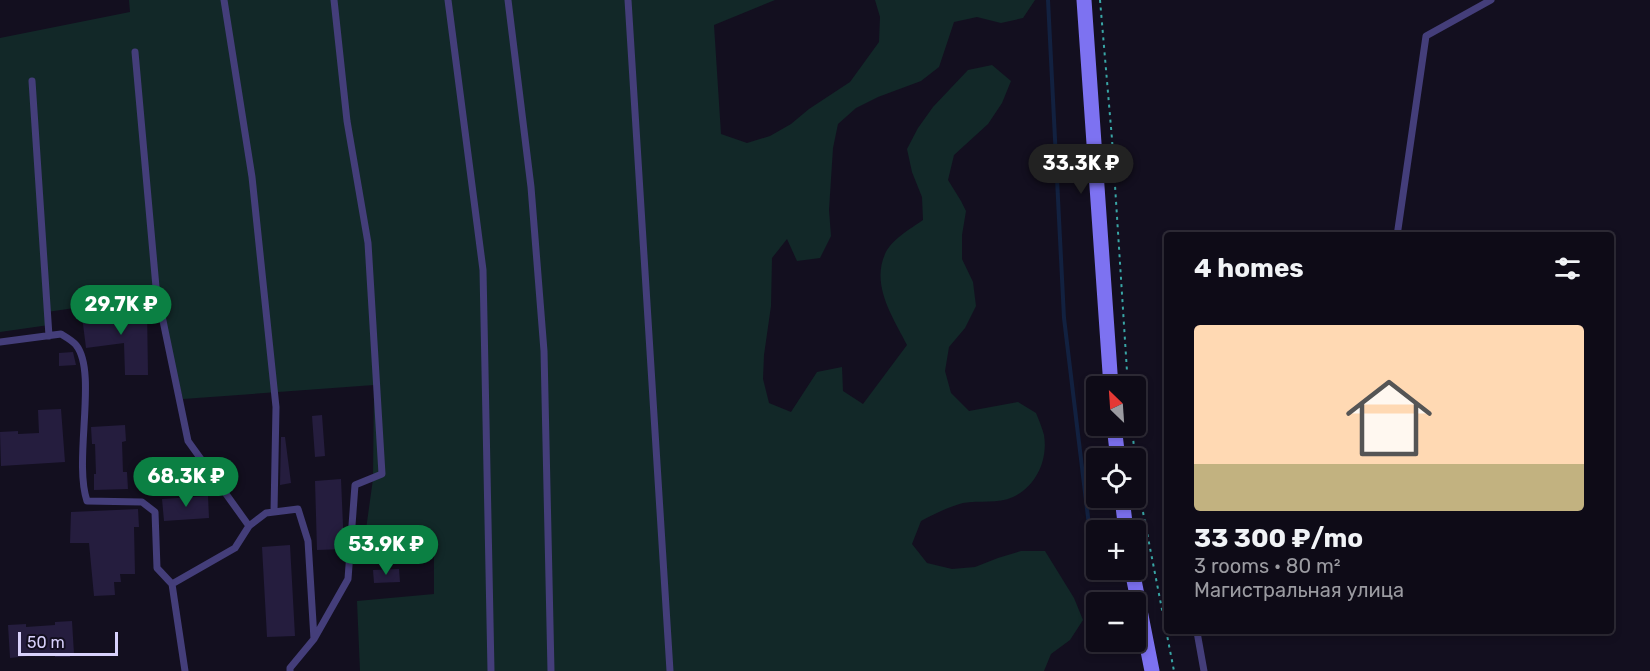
<!DOCTYPE html>
<html lang="en">
<head>
<meta charset="utf-8">
<style>
  body { margin:0; font-family:Rubik,sans-serif; background:#171420; color:#f1f3f6; height:100vh; display:flex; flex-direction:column; font-size:22px; white-space:nowrap }
  * { box-sizing:border-box; margin:0 }
  p { font-size:20px; color:#9b9ba1 }
  .icon { flex:none; width:33px; height:33px; fill:none; stroke:currentColor; stroke-width:2; stroke-linecap:round; stroke-linejoin:round }
  .map { position:relative; flex:1; overflow:hidden }
  .panel { position:absolute; left:1164px; top:232px; width:450px; height:402px; display:flex; flex-direction:column; background:#0e0b17; border-radius:6px; box-shadow:0 3px 9px #0003,0 0 0 2px #2e2b36 }
  .panel>* { flex:none }
  .needle { width:39px; rotate:335deg }
  .fabs { position:absolute; left:1086px; top:376px; display:grid; gap:12px }
  .fabs a { display:grid; place-items:center; width:60px; height:60px; border-radius:6px; background:#0e0b17; box-shadow:0 3px 9px #0003,0 0 0 2px #2e2b36; font-size:30px }
  .scale { position:absolute; left:18px; bottom:15px; width:100px; box-sizing:border-box; padding-left:6px; border:3px solid #d8d1fb; border-top:0; font-size:16px; line-height:21px; white-space:nowrap; color:#d8d1fb; -webkit-text-stroke:4px #130f1f; paint-order:stroke }
  .price { position:absolute; translate:-50% -51px; padding:0 14px; border-radius:21px; background:#0b8043; color:#fff; font-size:20px; line-height:39px; filter:drop-shadow(0 2px 3px #0008) }
  .price::after { content:''; position:absolute; left:50%; top:36px; width:18px; height:14px; margin-left:-9px; background:inherit; clip-path:polygon(0 0,100% 0,50% 100%) }
  .price.active { background:#222; color:#fff }
  ul { padding:0; list-style:none }
  li { display:grid; align-content:center; gap:12px; height:318px; padding:0 30px }
  li span { display:grid; place-items:center; height:186px; border-radius:6px; color:#555 }
  li>.icon { margin-inline-start:auto }
  span .icon { width:108px; height:108px; fill:#fffc; stroke-width:1 }
  li b { font-size:26px }
  h2 { display:flex; justify-content:space-between; align-items:center; height:72px; padding:0 30px; font-size:26px }
  .map>svg:first-child { display:block }
  .green { fill:#122828 }
  .lines { fill:none; stroke-linecap:round; stroke-linejoin:round }
  .stream { stroke:#122140; stroke-width:4 }
  .building { fill:#251d3e }
  .path { stroke:#39a6a6; stroke-width:2; stroke-dasharray:3 4.5; stroke-linecap:butt }
  .lane { stroke:#443e7a; stroke-width:7 }
  .secondary { stroke:#7d72f1; stroke-width:15 }
</style>
</head>
<body>
<div class="map">
<svg width="1650" height="671" viewBox="0 0 1650 671">
  <rect width="100%" height="100%" fill="#130f1f"/>
  <!-- green -->
  <path class="green" d="M129,0h646l-61,25 7,109 26,9 23,-7 21,-12 18,-15 41,-27 29,-40 1,-25 -5,-17h160l-12,18 -22,5 -24,-6 -23,5 -15,45 -18,14 -43,16 -22,11 -18,16 -5,24 -4,62 2,26 -11,22 -23,3 -10,-22 -15,19 -1,48 -7,49 -1,24 6,24 22,9 26,-40 25,-5 1,24 20,13 44,-59c-14,-28 -36,-59 -22,-91 6,-14 25,-25 38,-34l-1,-23 -10,-25 -5,-23 11,-21 15,-21 35,-37 24,-5 19,16 -9,22 -14,21 -34,31 -6,25 13,21 5,10 -4,24v24l11,23 3,24 -11,22 -16,19 -4,24 6,22 18,18 49,-9 18,11c3,7 6,15 8,22 4,24 -7,51 -31,62 -15,7 -34,3 -50,6 -15,4 -29,11 -42,18l-9,23 15,19 25,6 23,-2 23,-9 23,-7h24l29,47 9,22 -13,20 -19,14 -7,17h-684l-3,-70 77,-7v-49l-71,6 10,-72 1,-94 -191,14 -27,-103 -109,16 2,13 -49,7v-294l130,-26z"/>
  <g class="lines">
    <!-- stream -->
    <path class="stream" d="M1048,0l16,318 27,224"/>
  </g>
  <!-- building -->
  <path class="building" d="M147,308l1,67h-23l-1,-32 -38,5 -4,-32 41,-5v-2z
    M73,352l3,13 -17,1v-13z
    M61,409l4,53 -64,4 -1,-34 18,-1v3l21,-1 -1,-23z
    M322,415l3,41 -10,1 -3,-41z
    M125,425l1,16 -4,1 1,30h4l1,17 -34,1v-16h2l-1,-30h-3l-1,-17z
    M281,437h4l6,46 -11,2z
    M341,479l3,70 -27,1 -2,-69z
    M208,496l1,22 -45,3 -2,-22z
    M138,509l1,18h-5l1,47h-15l1,8h-7l1,13 -21,1 -5,-53h-19l1,-31z
    M290,545l5,91 -28,1 -5,-90z
    M399,569l1,13 -26,1 -1,-13z
    M72,621l2,33h-4v3h-15v-4l-45,5 -2,-33 18,-1v3l29,-2v-3z"/>
  <g class="lines">
    <!-- path -->
    <path class="path" d="M1100,0l12,139 16,248
      M1132,426l3,33
      M1136,460l7,52 31,159"/>
    <!-- lane -->
    <path class="lane" d="M224,0l28,177 24,230 -2,105
      M448,0l35,270 8,401
      M508,0l23,187 13,164 7,320
      M628,0l42,671
      M135,52l21,235 32,154 61,85
      M32,81l17,255
      M1397,236l29,-200 65,-36
      M0,342l61,-8c5,3 12,7 15,11 22,27 -3,115 11,156l55,1 13,10 2,56 15,16
      M1197,632l7,39
      M314,639l34,-60 7,-94 27,-11 -14,-231 -21,-122 -13,-121
      M185,671l-13,-87 63,-36 14,-22 17,-13 32,-4 10,32 6,98 -24,29v3"/>
    <!-- secondary -->
    <path class="secondary" d="M1084,0l27,387
      M1114,426l4,33
      M1122,498l4,33
      M1132,570l20,101"/>
  </g>
</svg>
<div class="fabs">
<a><svg class="needle" viewBox="-14 -14 28 28"><path d="M0-13l5 13h-10z" fill="#e53935"/><path d="M0 13l5-13h-10z" fill="#9b9ba1"/></svg></a>
<a><svg class="icon" aria-label="locate" viewBox="0 0 24 24"><circle cx="12" cy="12" r="6"/><path d="M12 2v4M12 18v4M2 12h4M18 12h4"/></svg></a>
<a>+</a>
<a>−</a>
</div>
<div class="scale">50 m</div>
<b class="price active" style="left:1081px;top:195px">33.3K ₽</b>
<b class="price" style="left:121px;top:336px">29.7K ₽</b>
<b class="price" style="left:186px;top:508px">68.3K ₽</b>
<b class="price" style="left:386px;top:576px">53.9K ₽</b>
<section class="panel">
<h2>4 homes<svg class="icon" aria-label="filters" viewBox="0 0 24 24"><path d="M4 7h16M4 17h16"/><circle cx="9" cy="7" r="2"/><circle cx="15" cy="17" r="2"/></svg></h2>
<ul>
<li><span style="background:linear-gradient(#ffd9b3 75%,#c2b280 0)"><svg class="icon" aria-label="home" viewBox="0 0 24 24"><path d="M3 11l9-7 9 7M6 9v11h12V9"/></svg></span><div><b>33 300 ₽/mo</b><p>3 rooms · 80 m²</p><p>Магистральная улица</p></div></li>
</ul>
</section>
</div>
</body>
</html>
